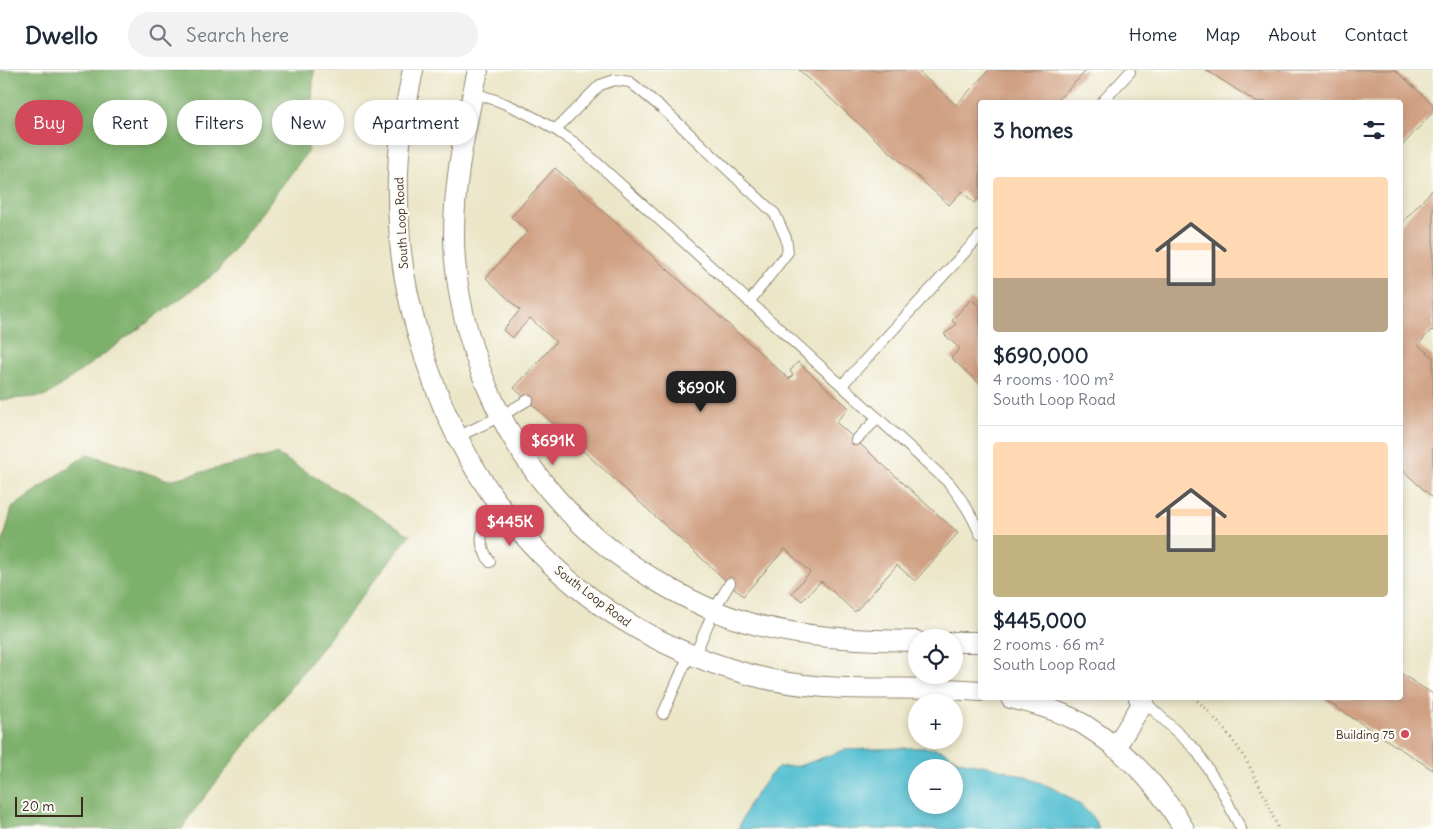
<!DOCTYPE html>
<html lang="en">
<head>
<meta charset="utf-8">
<style>
  body { margin:0; font-family:Delius,sans-serif; background:#f2f2f3; color:#1f2937; height:100vh; display:flex; flex-direction:column; font-size:19px; white-space:nowrap }
  * { box-sizing:border-box; margin:0 }
  p { font-size:16px; color:#747a83 }
  .icon { flex:none; width:28px; height:28px; fill:none; stroke:currentColor; stroke-width:2; stroke-linecap:round; stroke-linejoin:round }
  .map { position:relative; flex:1; overflow:hidden }
  .details { position:absolute; left:978px; top:30px; width:425px; height:600px; display:flex; flex-direction:column; background:#fff; border-radius:5px; box-shadow:0 2px 8px #0003 }
  .details>* { flex:none }
  .banner { position:absolute; left:15px; top:30px; width:475px; height:45px; display:flex; gap:10px }
  .controls { position:absolute; left:908px; top:559px; display:grid; gap:10px }
  .controls a { display:grid; place-items:center; width:55px; height:55px; border-radius:50%; background:#fff; box-shadow:0 2px 8px #0003; font-size:25px }
  .scale { position:absolute; left:15px; bottom:12px; width:68px; box-sizing:border-box; padding-left:5px; border:2px solid #3b2a1e; border-top:0; font-size:14px; line-height:18px; white-space:nowrap; color:#3b2a1e; -webkit-text-stroke:4px #fdfcf7; paint-order:stroke }
  .price { position:absolute; translate:-50% -42px; padding:0 11px; border-radius:10px; background:#d1495b; color:#fff; font-size:16px; line-height:32px; filter:drop-shadow(0 1px 2px #0008) }
  .price::after { content:''; position:absolute; left:50%; top:30px; width:15px; height:11px; margin-left:-8px; background:inherit; clip-path:polygon(0 0,100% 0,50% 100%) }
  .price.selected { background:#222; color:#fff }
  ul { padding:0; list-style:none }
  li { display:grid; align-content:center; gap:10px; height:265px; padding:0 15px }
  li+li { border-top:1px solid #e0e1e3 }
  li span { display:grid; place-items:center; height:155px; border-radius:5px; color:#555 }
  li>.icon { margin-inline-start:auto }
  span .icon { width:90px; height:90px; fill:#fffc; stroke-width:1 }
  li b { font-size:21px }
  h2 { display:flex; justify-content:space-between; align-items:center; height:60px; padding:0 15px; font-size:21px }
  .pill { padding:0 18px; border-radius:22px; background:#fff; box-shadow:0 2px 8px #0003; font-size:18px; line-height:45px }
  .pill.selected { background:#d1495b; color:#fff }
  header { display:flex; align-items:center; gap:30px; box-sizing:border-box; height:70px; padding:0 25px; background:#fff; border-bottom:1px solid #e0e1e3 }
  header strong { font-size:24px }
  nav { display:flex; gap:28px; margin-inline-start:auto; font-size:18px }
  .search { width:350px; height:45px; background:#f2f2f3; display:flex; align-items:center; gap:12px; box-sizing:border-box; padding:0 18px; border-radius:28px; color:#747a83; font-size:19px }
  .map>svg:first-child { display:block }
  .forest { fill:#7db06b; stroke:#5c6d44 }
  .water { fill:#56c0d2; stroke:#487578; fill-rule:evenodd }
  .building { fill:#d0a083 }
  .lines { fill:none; stroke-linecap:round; stroke-linejoin:round }
  .service-casing { stroke:#938873; stroke-width:12 }
  .minor-casing { stroke:#938873; stroke-width:22 }
  .path { stroke:#938873; stroke-width:3; stroke-dasharray:1 4; stroke-linecap:butt }
  .service { stroke:#fff; stroke-width:10 }
  .minor { stroke:#fff; stroke-width:20 }
  .poi-dot { fill:#d1495b; stroke:#fdfcf7; stroke-width:2 }
  .labels { text-anchor:middle; dominant-baseline:central; stroke-width:4.5; stroke-linejoin:round; paint-order:stroke }
  .street-label { font-size:12px; fill:#3b2a1e; stroke:#fdfcf7 }
  .poi-label { font-size:12px; fill:#3b2a1e; stroke:#fdfcf7; text-anchor:end }
</style>
</head>
<body>
<header>
<strong>Dwello</strong>
<div class="search"><svg class="icon" aria-label="search" viewBox="0 0 24 24"><circle cx="10" cy="10" r="6"/><path d="M15 15l6 6"/></svg>Search here</div>
<nav><a>Home</a><a>Map</a><a>About</a><a>Contact</a></nav>
</header>
<div class="map">
<svg width="1433" height="759" viewBox="0 0 1433 759">
  <rect width="100%" height="100%" fill="#fdfcf7"/>
  <filter id="ink" filterUnits="userSpaceOnUse"><feTurbulence type="fractalNoise" baseFrequency=".02" numOctaves="2"/><feDisplacementMap in="SourceGraphic" scale="10" xChannelSelector="R" yChannelSelector="G"/><feConvolveMatrix kernelMatrix="1 2 1 2 8 2 1 2 1" color-interpolation-filters="sRGB"/></filter>
  <filter id="wash" filterUnits="userSpaceOnUse"><feTurbulence type="fractalNoise" baseFrequency=".0096" numOctaves="4" result="noise"/><feDisplacementMap in="SourceGraphic" scale="20" xChannelSelector="R" yChannelSelector="G"/><feGaussianBlur stdDeviation="1.12" result="paint"/><feColorMatrix in="noise" values="0 0 0 0 0 0 0 0 0 0 0 0 0 0 0 0 0 1.4 0 .05"/><feComposite in="paint" operator="in"/></filter>
  <g filter="url(#wash)">
    <rect width="100%" height="100%" fill="#ebe6c8"/>
    <!-- forest -->
    <path class="forest" d="M0,0h314l-6,81 -91,121 -171,124 -46,4z
      M87,384l82,26 108,-26 133,81 -221,282 -7,12h-182v-276l12,-45z"/>
    <!-- water -->
    <path class="water" d="M903,678c13,0 30,-2 42,4 6,3 10,8 16,9 9,3 18,3 27,5 33,8 98,28 111,63h-361l11,-25 21,-29 9,-8 20,-1 45,-16zM916,698h38v37h-38z"/>
    <g id="blocks">
      <!-- building -->
      <path class="building" d="M799,0h118l39,35 33,-35h98l-31,32h-76v95l-6,6 -12,-12 -13,14z
        M1206,0h189l38,34v8l-33,36v-46h-144z
        M555,98l234,211 4,-4 -3,-4 8,-9 51,46 -13,14 122,111 -43,48 -18,-16 -42,47 -34,-31 -19,20 -10,-8 18,-21 -25,-23 -42,47 -229,-208 42,-46 -26,-24 -18,20 -9,-8 17,-20 -34,-32 42,-47 -17,-14z
        M1433,119v142l-2,-1 -13,15 15,12v141l-33,-30v-243z
        M971,229l9,8v77l-29,-26 9,-9 -16,-15 12,-9 -4,-5z
        M1400,603l33,21v76l-111,-72h78z"/>
    </g>
  </g>
  <g filter="url(#ink)">
    <use href="#blocks" fill-opacity="0" stroke="#938873" stroke-width="1"/>
    <g class="lines">
      <!-- service casing -->
      <g class="service-casing">
        <path id="service" d="M473,23c38,10 70,27 102,50l374,340c13,16 23,32 31,51
          M1102,32l28,-30
          M556,59l44,-44 15,-5 15,2 33,27 112,105 11,24 2,14 -39,50
          M842,315l138,-149
          M457,367l44,-21 27,-16
          M856,370l22,-22
          M490,492c-16,-24 -8,-35 11,-53
          M694,587l20,-47 16,-27
          M1144,631l52,49 26,41 19,38
          M663,644l26,-59"/>
      </g>
      <!-- minor casing -->
      <g class="minor-casing">
        <path id="minor" d="M413,0c-4,20 -8,39 -11,59 -5,31 -5,64 -3,95 1,39 9,76 20,114 48,169 164,293 336,338 73,20 151,8 225,15
          M478,0c-14,63 -28,127 -23,191 9,97 55,196 126,263 24,23 51,42 79,59 27,16 56,30 86,39 55,16 113,18 170,19
          M954,572h26
          M1011,628c24,6 50,13 72,26 42,26 76,62 101,105
          M1115,678l29,-47 -5,-3"/>
      </g>
      <!-- path -->
      <path class="path" d="M1193,628c9,5 15,14 22,21 30,32 47,69 63,110"/>
      <!-- service -->
      <use href="#service" class="service"/>
      <!-- minor -->
      <use href="#minor" class="minor"/>
    </g>
  </g>
  <!-- markers -->
  <circle class="poi-dot" cx="1405" cy="664" r="5"/>
  <g class="labels">
    <!-- street labels -->
    <g class="street-label">
      <text transform="translate(401 153) rotate(-93)">South Loop Road</text>
      <text transform="translate(593 526) rotate(37)">South Loop Road</text>
    </g>
    <!-- poi labels -->
    <g class="poi-label">
      <text x="1395" y="664">Building 75</text>
    </g>
  </g>
</svg>
<div class="controls">
<a><svg class="icon" aria-label="locate" viewBox="0 0 24 24"><circle cx="12" cy="12" r="6"/><path d="M12 2v4M12 18v4M2 12h4M18 12h4"/></svg></a>
<a>+</a>
<a>−</a>
</div>
<div class="scale">20 m</div>
<b class="price selected" style="left:701px;top:343px">$690K</b>
<b class="price" style="left:553px;top:396px">$691K</b>
<b class="price" style="left:510px;top:477px">$445K</b>
<div class="banner">
<a class="pill selected">Buy</a>
<a class="pill">Rent</a>
<a class="pill">Filters</a>
<a class="pill">New</a>
<a class="pill">Apartment</a>
</div>
<section class="details">
<h2>3 homes<svg class="icon" aria-label="filters" viewBox="0 0 24 24"><path d="M4 7h16M4 17h16"/><circle cx="9" cy="7" r="2"/><circle cx="15" cy="17" r="2"/></svg></h2>
<ul>
<li><span style="background:linear-gradient(#ffd9b3 65%,#b9a48a 0)"><svg class="icon" aria-label="home" viewBox="0 0 24 24"><path d="M3 11l9-7 9 7M6 9v11h12V9"/></svg></span><div><b>$690,000</b><p>4 rooms · 100 m²</p><p>South Loop Road</p></div></li>
<li><span style="background:linear-gradient(#ffd9b3 60%,#c2b280 0)"><svg class="icon" aria-label="home" viewBox="0 0 24 24"><path d="M3 11l9-7 9 7M6 9v11h12V9"/></svg></span><div><b>$445,000</b><p>2 rooms · 66 m²</p><p>South Loop Road</p></div></li>
</ul>
</section>
</div>
</body>
</html>
